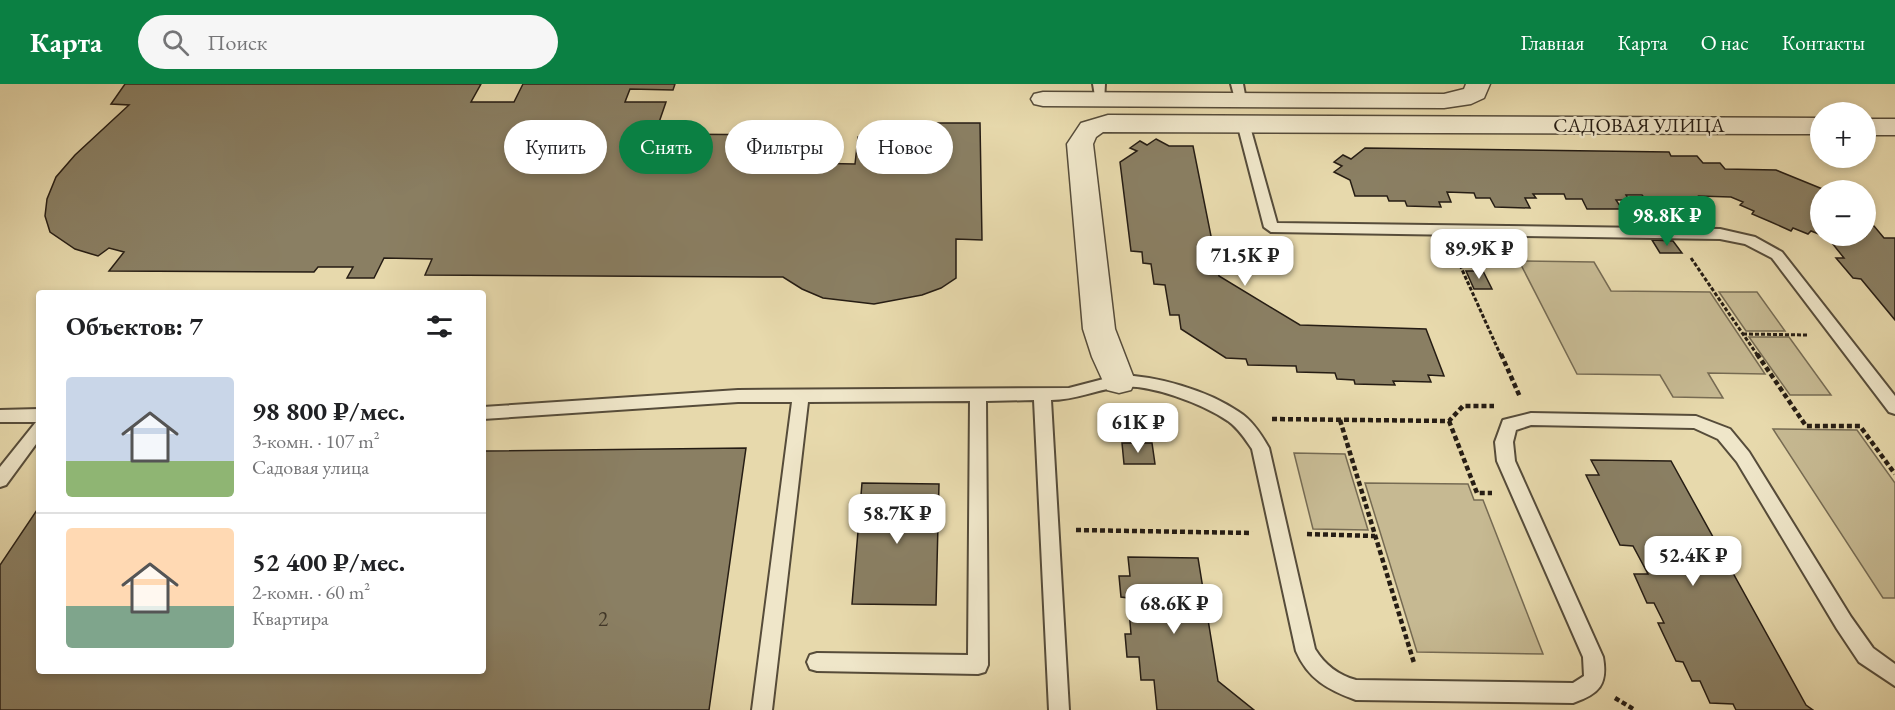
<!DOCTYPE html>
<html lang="ru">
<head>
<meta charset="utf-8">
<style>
  body { margin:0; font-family:"EB Garamond",serif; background:#f6f6f6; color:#202124; height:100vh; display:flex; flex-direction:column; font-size:22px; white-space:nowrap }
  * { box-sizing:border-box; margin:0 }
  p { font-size:20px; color:#757577 }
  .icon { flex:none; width:33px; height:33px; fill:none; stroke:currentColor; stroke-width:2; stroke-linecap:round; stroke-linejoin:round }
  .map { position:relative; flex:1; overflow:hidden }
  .side { position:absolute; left:36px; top:206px; width:450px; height:384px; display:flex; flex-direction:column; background:#fff; border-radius:6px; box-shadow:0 3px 9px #0003 }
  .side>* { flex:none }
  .top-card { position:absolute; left:504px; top:36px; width:570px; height:54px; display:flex; gap:12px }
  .controls { position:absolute; left:1810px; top:18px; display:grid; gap:12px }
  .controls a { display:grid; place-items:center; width:66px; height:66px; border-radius:50%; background:#fff; box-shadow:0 3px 9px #0003; font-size:30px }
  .price { position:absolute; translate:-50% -51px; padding:0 14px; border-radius:12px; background:#fff; color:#222; font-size:20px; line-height:39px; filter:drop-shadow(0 2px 3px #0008) }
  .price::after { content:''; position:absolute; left:50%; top:36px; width:18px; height:14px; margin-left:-9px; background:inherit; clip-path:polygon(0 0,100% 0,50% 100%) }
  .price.selected { background:#0b8043; color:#fff }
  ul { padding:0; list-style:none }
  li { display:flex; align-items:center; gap:18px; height:150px; padding:0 30px }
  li+li { border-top:2px solid #e0e0e0 }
  li span { display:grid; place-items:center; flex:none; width:168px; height:120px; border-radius:6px; color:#555 }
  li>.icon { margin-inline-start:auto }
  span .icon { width:72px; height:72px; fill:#fffc; stroke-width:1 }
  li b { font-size:26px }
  h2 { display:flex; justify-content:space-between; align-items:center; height:72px; padding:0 30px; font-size:26px }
  .chip { padding:0 21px; border-radius:27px; background:#fff; box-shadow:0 3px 9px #0003; font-size:21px; line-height:54px }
  .chip.selected { background:#0b8043; color:#fff }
  header { display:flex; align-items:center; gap:36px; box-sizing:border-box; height:84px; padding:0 30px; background:#0b8043; color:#fff }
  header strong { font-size:28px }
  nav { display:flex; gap:33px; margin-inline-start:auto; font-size:21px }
  .search { width:420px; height:54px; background:#f6f6f6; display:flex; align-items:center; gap:15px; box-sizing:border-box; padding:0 21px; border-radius:33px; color:#757577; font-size:22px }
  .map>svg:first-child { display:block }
  .green { fill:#c6b992; stroke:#766b53; stroke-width:1.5 }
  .building { fill:#8a7f63; stroke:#261d14; stroke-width:1.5 }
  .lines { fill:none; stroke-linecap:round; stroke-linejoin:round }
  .lane-casing { stroke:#564c3a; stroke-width:4 }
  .street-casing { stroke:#564c3a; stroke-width:3 }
  .path-far1 { stroke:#261d14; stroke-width:3; stroke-dasharray:4 2; stroke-linecap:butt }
  .path { stroke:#261d14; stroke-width:4.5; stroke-dasharray:5 3; stroke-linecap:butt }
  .lane { fill:#efe6c9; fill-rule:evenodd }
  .street { fill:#efe6c9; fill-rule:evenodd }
  .labels { text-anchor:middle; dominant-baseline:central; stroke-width:5; stroke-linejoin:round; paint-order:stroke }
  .far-street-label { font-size:20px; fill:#261d14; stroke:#efe6c9 }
  .number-label { font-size:21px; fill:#3f3628 }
</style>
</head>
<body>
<header>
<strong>Карта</strong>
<div class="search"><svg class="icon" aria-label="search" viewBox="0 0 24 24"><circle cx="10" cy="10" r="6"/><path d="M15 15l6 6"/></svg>Поиск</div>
<nav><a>Главная</a><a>Карта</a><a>О нас</a><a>Контакты</a></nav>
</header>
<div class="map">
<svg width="1895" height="626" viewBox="0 0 1895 626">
  <rect width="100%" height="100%" fill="#e7d9ac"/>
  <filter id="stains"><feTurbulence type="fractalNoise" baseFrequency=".00333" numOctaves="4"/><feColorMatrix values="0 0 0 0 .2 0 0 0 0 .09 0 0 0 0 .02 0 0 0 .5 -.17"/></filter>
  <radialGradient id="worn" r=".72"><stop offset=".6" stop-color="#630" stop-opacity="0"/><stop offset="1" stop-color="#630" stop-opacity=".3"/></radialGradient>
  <!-- green -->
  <path class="green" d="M1519,177l75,1 17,29 99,1 55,82 -57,-1 15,25 -50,-1 -13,-22 -83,-1z
    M1719,208h38l28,39h-39z
    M1749,253h40l42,58h-41z
    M1773,345l84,1 38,53v115h-12z
    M1294,369l51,1 23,76 -55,-1z
    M1365,399l103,1 6,16h9l60,154 -126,-2z"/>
  <!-- building -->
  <path class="building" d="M125,0h356l-10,18h43l9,-18h152l-2,6 -43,-1 -5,13h41l-11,32 155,1 -5,28 50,1 3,-27h17l1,-14h104l2,117 -26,-1v39l-15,10 -19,7 -48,9 -51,-6 -21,-9 -19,-12 -358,-2 7,-16 -48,-1 -10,20h-27l6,-11h-35l-4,5 -205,-1 15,-19 -15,-4 -11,8 -23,-7 -25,-17 -5,-16 2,-17 9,-22 19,-22 54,-50 -18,-1z
    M1156,55l13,7h24l26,130 81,49 126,4 18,47 -16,-1 3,7 -38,-1 2,4 -40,-1 -1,-4 -17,-1 -2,-6 -38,-1 -1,-6 -48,-1 -2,-6 -20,-1 -45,-29 -2,-14h-9l-5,-30 -11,-1 -3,-20 -8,-1 -1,-11 -11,-1 -11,-89 17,-11 -7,-3 10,-7 7,4z
    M1365,64l304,4 2,4h26l6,7h17l5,6 51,1 49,20h-4v45l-10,-4 -3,3 -15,-6 -2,3 -20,-9 -19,-8 2,-3 -14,-6 3,-3 -12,-5 -32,-1 4,5h-9l6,10 -34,-1 -7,-10h-13l-4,-5h-16l3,5h-13l6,9h-35l-5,-10h-16l-2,-5h-31l3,4h-11l5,10 -35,-1 -5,-9h-14l-2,-5 -27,-1 4,10h-12l2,5 -34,-1 -2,-5h-16l-2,-5h-32l-5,-16 -16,-8 8,-6 -8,-4 9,-7 8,4z
    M1866,142h8l10,12h11v82l-34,-41 -8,-1 -17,-20h8l-16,-20 -7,-2h45z
    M1652,156l21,1 9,12h-22z
    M1466,187h17l9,18h-18z
    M1122,359h30l3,21h-31z
    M746,364l-37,262h-709v-145l39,-58v163h444v-219z
    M1591,376l80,1 135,244 7,5h-77l-3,-6 -23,-1 -10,-22h-8l-9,-19 -7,-1 -18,-38h6l-10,-20h-7l-13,-29h14l-15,-28 -13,-1 -34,-70h13z
    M862,399l77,1 -3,121 -84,-1z
    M1128,473l70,1 20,123 36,29h-97l-3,-30h-13l-2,-23h-12l-2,-23h6l-3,-36 -7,-1 -2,-21h11z"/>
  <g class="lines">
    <!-- lane casing -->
    <g class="lane-casing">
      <path id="lane" d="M1093,0h12l-1,18h-8z
        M1231,0h12l3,16 -2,3h-8z
        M1243,35l6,4 28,100 443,6 35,8 27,15 113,144v18l-6,-2 -117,-154 -27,-14 -25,-5 -449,-7 -7,-5 -27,-104z
        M1119,291c38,1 88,15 120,37 13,8 22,22 30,36l46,201c10,16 23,26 41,31l217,3 11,-7 -1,-19 -86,-196 -2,-19 8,-22 28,-7 165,3 34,13 19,23 102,165 22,31 22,16v22l-36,-24 -22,-33 -100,-167 -19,-23 -24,-11 -163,-3 -15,5 -3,12 2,19 88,196c5,28 -4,37 -30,46l-217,-3c-28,-10 -48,-21 -60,-49l-44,-202c-7,-10 -13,-20 -24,-28 -25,-17 -79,-38 -109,-34 -24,3 -44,13 -68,13l18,310h-20l-15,-310 -48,1 2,264 -3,7 -7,2 -161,-3 -7,-2 -3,-7 3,-7 7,-2 151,2 2,-254 -162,1 -36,308h-20l40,-308h-54l-255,17v-12l255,-17 331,-2z
        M39,325v31l-33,45 -6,2v-20l36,-45h-36v-12z"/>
    </g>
    <!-- street casing -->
    <g class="street-casing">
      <path id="street" d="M1466,0h24l-6,14 -13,6 -27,4 -401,-2 -9,-2 -3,-5 3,-5 9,-2 401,2 20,-5z
        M1108,31l713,3v16l-718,-2 -7,5 -3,7 22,185 20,52 -4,9 -12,3 -12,-3 -15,-33 -9,-28 -16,-185 14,-21z
        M1866,35h29v16h-29z"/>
    </g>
    <!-- path-far1 -->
    <path class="path-far1" d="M1455,170l46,102
      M1691,174l67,98
      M1743,250l65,1"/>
    <!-- path -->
    <path class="path" d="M1501,270l19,43
      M1757,270l49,72h54l35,48
      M1272,335l177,2 14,-15h31
      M1340,336l74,243
      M1449,337l28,72h15
      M1076,446l176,3
      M1307,450l68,2
      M1615,614l20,12"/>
    <!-- lane -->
    <use href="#lane" class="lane"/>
    <!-- street -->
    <use href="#street" class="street"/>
  </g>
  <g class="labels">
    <!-- far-street labels -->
    <g class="far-street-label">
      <text x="1639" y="41">САДОВАЯ УЛИЦА</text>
    </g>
    <!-- number labels -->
    <g class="number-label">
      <text x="603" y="534">2</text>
    </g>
  </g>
  <rect width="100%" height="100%" filter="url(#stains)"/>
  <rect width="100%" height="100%" fill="url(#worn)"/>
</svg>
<div class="controls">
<a>+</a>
<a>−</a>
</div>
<b class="price selected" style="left:1667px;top:163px">98.8K ₽</b>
<b class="price" style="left:1479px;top:196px">89.9K ₽</b>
<b class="price" style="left:1245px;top:203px">71.5K ₽</b>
<b class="price" style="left:1138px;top:370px">61K ₽</b>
<b class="price" style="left:897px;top:461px">58.7K ₽</b>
<b class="price" style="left:1693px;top:503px">52.4K ₽</b>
<b class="price" style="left:1174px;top:551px">68.6K ₽</b>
<div class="top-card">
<a class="chip">Купить</a>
<a class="chip selected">Снять</a>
<a class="chip">Фильтры</a>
<a class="chip">Новое</a>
</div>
<section class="side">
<h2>Объектов: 7<svg class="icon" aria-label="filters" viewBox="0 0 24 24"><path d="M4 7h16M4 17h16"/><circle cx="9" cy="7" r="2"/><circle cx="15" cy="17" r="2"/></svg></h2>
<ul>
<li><span style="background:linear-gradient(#c9d6e8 70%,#8fb573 0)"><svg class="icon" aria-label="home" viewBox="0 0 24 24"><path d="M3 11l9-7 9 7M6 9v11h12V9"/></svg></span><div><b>98 800 ₽/мес.</b><p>3-комн. · 107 m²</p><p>Садовая улица</p></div></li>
<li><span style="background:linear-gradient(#ffd9b3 65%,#7fa58c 0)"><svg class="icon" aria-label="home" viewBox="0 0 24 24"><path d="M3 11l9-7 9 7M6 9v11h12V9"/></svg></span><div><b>52 400 ₽/мес.</b><p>2-комн. · 60 m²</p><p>Квартира</p></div></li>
</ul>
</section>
</div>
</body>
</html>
